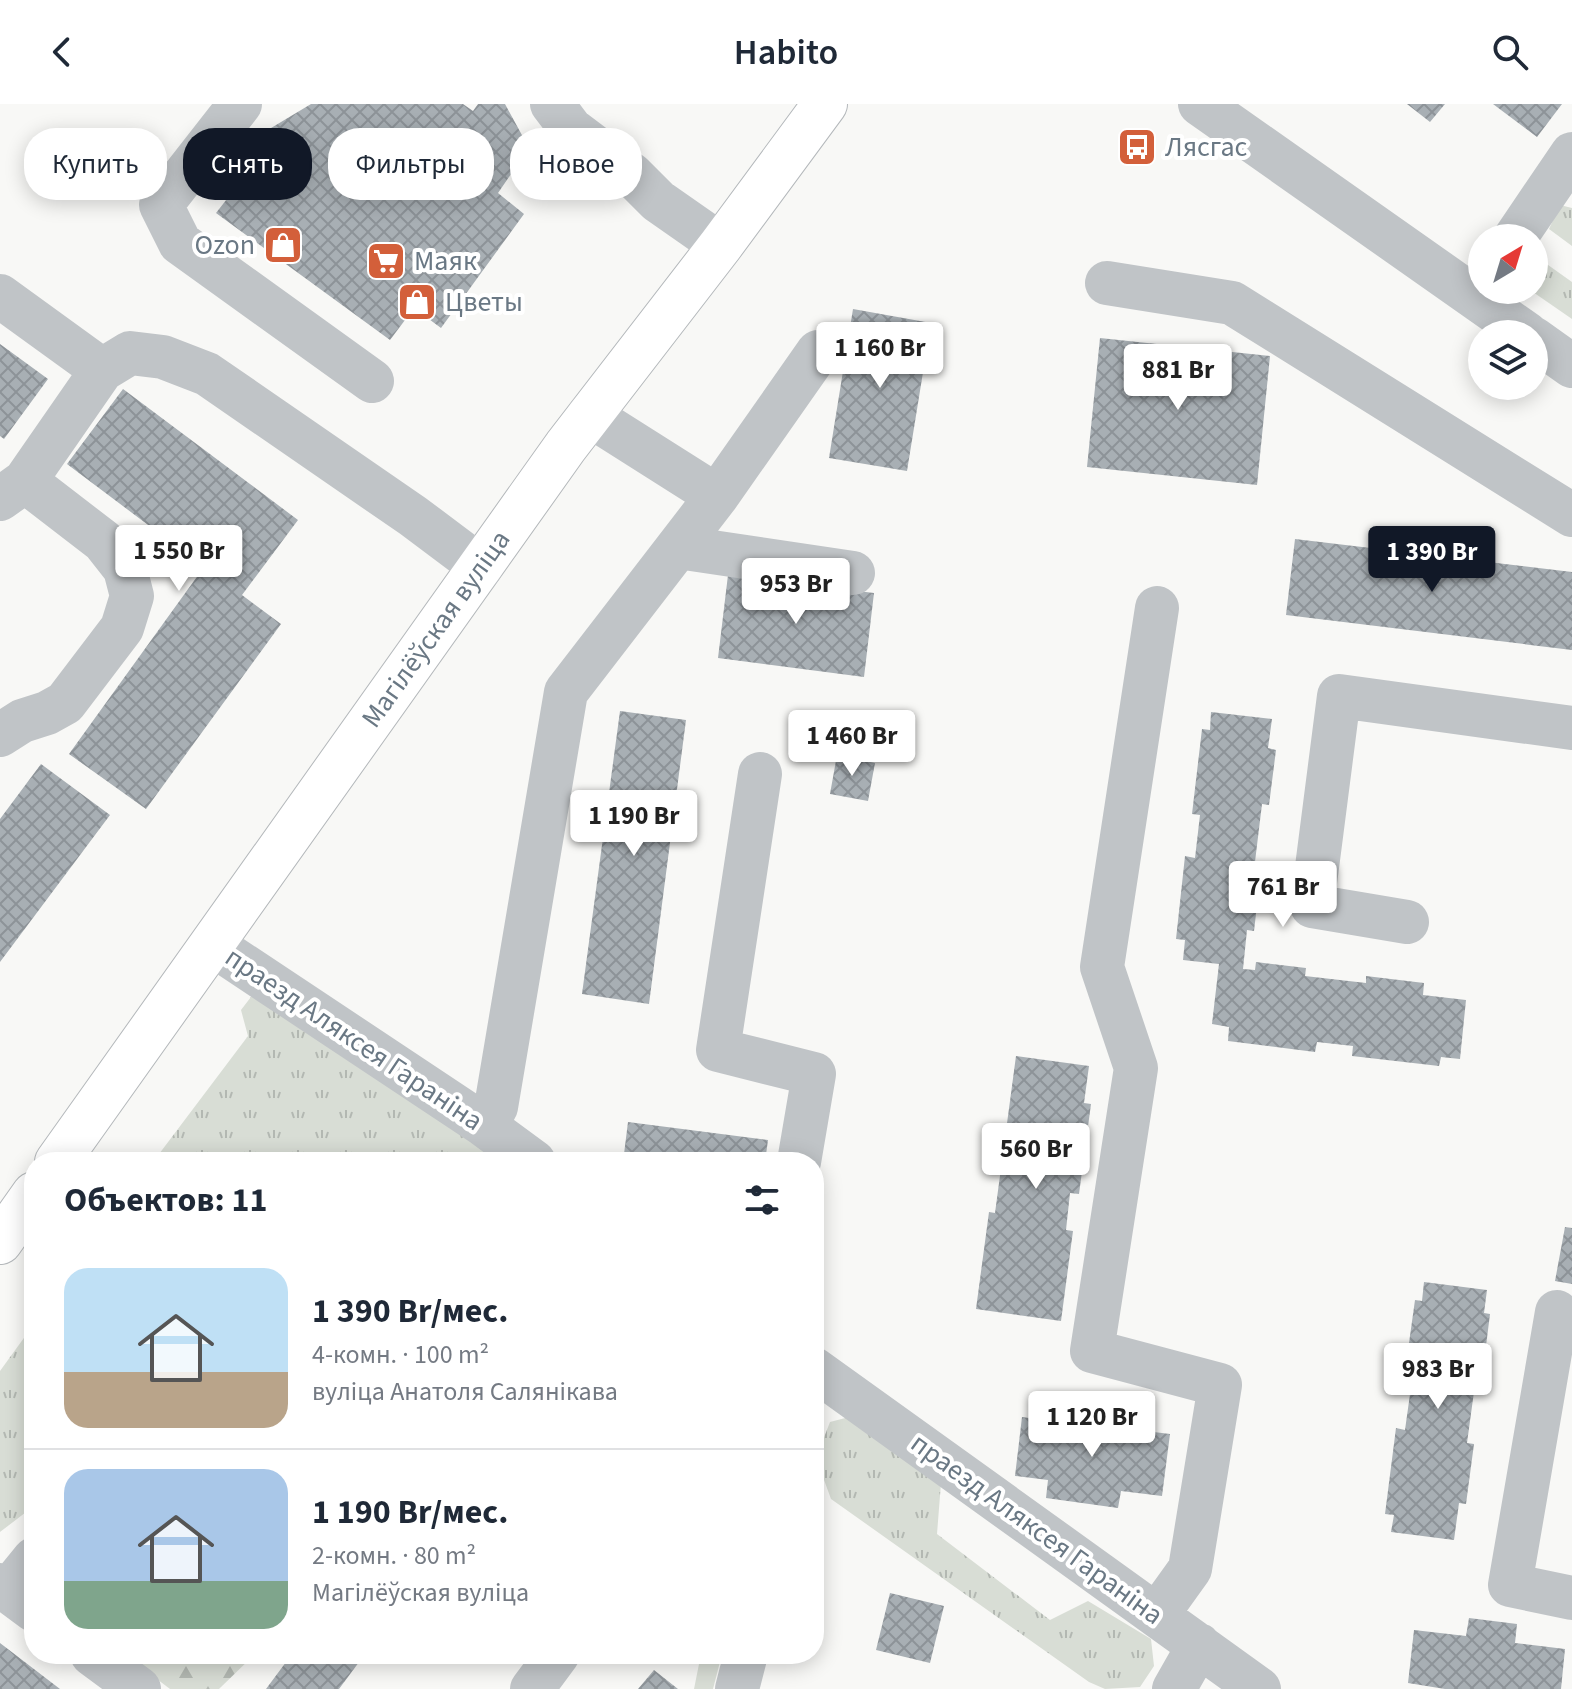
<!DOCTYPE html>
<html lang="ru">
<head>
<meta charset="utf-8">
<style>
  body { margin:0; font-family:"Source Sans 3",sans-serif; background:#f2f2f3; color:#1f2937; height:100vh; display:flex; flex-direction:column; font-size:30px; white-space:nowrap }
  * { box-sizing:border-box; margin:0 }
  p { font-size:26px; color:#747a83 }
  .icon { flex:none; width:44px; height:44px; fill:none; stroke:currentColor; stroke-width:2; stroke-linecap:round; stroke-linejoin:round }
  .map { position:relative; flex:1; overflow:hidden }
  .side { position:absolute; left:24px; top:1048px; width:800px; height:512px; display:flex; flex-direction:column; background:#fff; border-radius:32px; box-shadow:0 4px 20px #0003 }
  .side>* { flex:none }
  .top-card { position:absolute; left:24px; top:24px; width:800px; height:72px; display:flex; gap:16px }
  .needle { width:52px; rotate:38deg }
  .buttons { position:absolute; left:1468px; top:120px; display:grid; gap:16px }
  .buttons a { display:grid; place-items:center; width:80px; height:80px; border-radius:50%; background:#fff; box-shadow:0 4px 20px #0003; font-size:40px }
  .price { position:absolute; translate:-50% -68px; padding:0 18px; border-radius:8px; background:#fff; color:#222; font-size:26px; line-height:52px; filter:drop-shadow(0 2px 4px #0008) }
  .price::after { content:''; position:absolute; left:50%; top:48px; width:24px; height:18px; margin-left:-12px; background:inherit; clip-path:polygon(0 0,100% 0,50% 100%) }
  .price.active { background:#111827; color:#fff }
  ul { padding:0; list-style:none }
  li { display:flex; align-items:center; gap:24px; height:200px; padding:0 40px }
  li+li { border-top:2px solid #e0e1e3 }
  li span { display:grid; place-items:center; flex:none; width:224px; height:160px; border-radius:24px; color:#555 }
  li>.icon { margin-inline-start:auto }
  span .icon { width:96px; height:96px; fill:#fffc; stroke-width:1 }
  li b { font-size:34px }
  h2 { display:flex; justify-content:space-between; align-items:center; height:96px; padding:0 40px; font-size:34px }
  .pill { padding:0 28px; border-radius:32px; background:#fff; box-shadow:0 4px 20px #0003; font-size:28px; line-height:72px }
  .pill.active { background:#111827; color:#fff }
  header { display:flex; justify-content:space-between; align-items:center; height:104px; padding:0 40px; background:#fff; font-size:36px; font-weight:600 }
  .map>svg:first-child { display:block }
  .grass { fill:url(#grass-tufts) }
  .forest { fill:url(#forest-firs) }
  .building { fill:url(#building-cross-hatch) }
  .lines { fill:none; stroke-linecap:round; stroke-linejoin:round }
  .major-casing { stroke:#b4b8bb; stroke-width:46 }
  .minor { stroke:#c0c4c7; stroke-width:44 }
  .major { stroke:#fff; stroke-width:44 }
  .labels { text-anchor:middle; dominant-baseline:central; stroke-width:8; stroke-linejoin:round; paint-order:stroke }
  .poi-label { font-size:28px; fill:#6a7884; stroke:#fff; text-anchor:start }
  .street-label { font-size:28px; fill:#6a7884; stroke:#fff }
</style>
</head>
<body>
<header><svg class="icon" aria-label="back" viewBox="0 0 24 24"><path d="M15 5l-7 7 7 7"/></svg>Habito<svg class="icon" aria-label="search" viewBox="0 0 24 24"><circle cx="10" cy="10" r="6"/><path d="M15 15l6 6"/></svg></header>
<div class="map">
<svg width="1572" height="1585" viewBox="0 0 1572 1585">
  <defs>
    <pattern id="grass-tufts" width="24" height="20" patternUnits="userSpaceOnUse" patternTransform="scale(2)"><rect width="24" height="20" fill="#d8ddd5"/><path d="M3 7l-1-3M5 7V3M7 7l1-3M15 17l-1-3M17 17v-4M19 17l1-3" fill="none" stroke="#b3b8b2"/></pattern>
    <pattern id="forest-firs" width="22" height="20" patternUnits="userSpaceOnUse" patternTransform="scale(2)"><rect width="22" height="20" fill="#d8ddd5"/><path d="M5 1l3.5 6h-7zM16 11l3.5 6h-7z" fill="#b3b8b2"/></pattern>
    <pattern id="building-cross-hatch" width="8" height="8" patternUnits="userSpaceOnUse" patternTransform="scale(2)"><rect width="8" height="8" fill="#a8afb4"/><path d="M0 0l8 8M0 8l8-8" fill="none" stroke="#8d9398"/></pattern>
  </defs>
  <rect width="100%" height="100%" fill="#f8f8f6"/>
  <!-- grass -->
  <path class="grass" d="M1560,101l12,3v38l-23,-17z
    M1534,151l38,27v37l-42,-29h4z
    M254,889l252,169h-353l95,-126 -7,-26z
    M34,1220v85l-7,10 7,5v82l-34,26v-161z
    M849,1313l92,66 -4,51 113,86 38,-19 63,38 3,27 -14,21 -35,2 -16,-7 -258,-183 -15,-41 14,-36z
    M701,1550h21l-9,35h-19z"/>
  <!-- forest -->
  <path class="forest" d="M124,1550h131l-36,35h-49z"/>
  <!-- building -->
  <path class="building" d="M311,0h152l10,7 5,-7h27l24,44 -31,45 26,21 -83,114 -27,-20 -24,32 -174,-127 21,-27 -19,-15 10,-17z
    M1407,0h38l-15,18z
    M1493,0h69l-25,33z
    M853,205l78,14 -24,148 -78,-13z
    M1100,234l170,18 -13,129 -170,-18z
    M0,240l48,35 -44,60 -4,-3z
    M123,285l175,131 -56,75 39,29 -135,185 -77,-55 135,-187 -137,-103z
    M1295,435l277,33v78l-286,-35z
    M728,471l146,18 -10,84 -146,-19z
    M620,607l66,9 -37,284 -67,-10z
    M1211,608l61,7 -4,29 8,2 -7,55 -7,-1 -8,66 7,1 -7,60 -7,-1 -4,39 12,1 1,-8 50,6 -1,8 61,7v-7l58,7 -1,12 43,5 -6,59 -19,-2 -2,9 -87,-10 1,-10 -36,-4 -2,10 -87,-11 1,-14 -17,-3 7,-60 -36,-4 2,-20 -9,-1 9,-83 10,2 5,-43 -8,-1 10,-85 8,1z
    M837,651l38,8 -7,38 -38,-7z
    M41,660l69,51 -110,147v-143z
    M1016,952l73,10 -5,37 7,1 -12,90 -9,-1 -4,37 7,1 -12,90 -85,-12 13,-97 6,1z
    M628,1018l140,18 -3,22h-142z
    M1565,1123l7,1v56l-17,-3z
    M1424,1178l63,8 -3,23 6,1 -8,64 -6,-1 -9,66 7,1 -8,60 -7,-1 -5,37 -63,-8 3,-17 -9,-1 11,-86 9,2 6,-43 -8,-1 12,-86 7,1z
    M1075,1306l39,6 -1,11 57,7 -8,62 -41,-5 -3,17 -72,-10 2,-18 -33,-4 7,-59 51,7z
    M890,1489l54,13 -14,57 -54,-13z
    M1469,1514l48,6 -2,19 50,6 -4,40h-116l-37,-6 6,-53 52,6z
    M0,1539l60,46h-60z
    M292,1550h73l-26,35h-73z
    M654,1566l24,19h-40z"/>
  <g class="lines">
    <!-- major casing -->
    <g class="major-casing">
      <g id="major">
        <path id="s1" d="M57,1058l509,-716 155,-201 104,-141"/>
        <path d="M0,1138l34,-48"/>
      </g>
    </g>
    <!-- minor -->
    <path class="minor" d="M240,0l-79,101 19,38 192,138
      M552,0l19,25 61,46 26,26 63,44
      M1200,0l327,230
      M1515,134l57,-84
      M1107,179l125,20 340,212
      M0,192l102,74
      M1534,235l38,27
      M589,311l128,81
      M0,395l25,-18 77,-111 28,-17 33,4 44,17 206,142 68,51
      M678,443l175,26
      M1157,504l-55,359 34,101 -44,283 128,34 -30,184 -33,46
      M0,631l22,-14 25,-8 18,-10 57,-75 10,-32 -7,-27 -22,-28 -78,-60
      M760,670l-42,276 96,24 -15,88
      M1407,818l-95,-16 27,-210 233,32
      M213,841l271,180 50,37
      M484,1021l12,-18 70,-415 151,-196 101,-144
      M1557,1208l-47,273 62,13
      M814,1265l445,320
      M0,1481l34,25
      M8,1487l26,-32
      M92,1550l47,35
      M532,1585l26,-35
      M737,1585l9,-35
      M1174,1585l25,-44"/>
    <!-- major -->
    <use href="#major" class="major"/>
  </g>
  <!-- icons -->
  <defs>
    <g id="bus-square" transform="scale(2)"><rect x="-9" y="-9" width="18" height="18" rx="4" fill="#d35f3a" stroke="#fff"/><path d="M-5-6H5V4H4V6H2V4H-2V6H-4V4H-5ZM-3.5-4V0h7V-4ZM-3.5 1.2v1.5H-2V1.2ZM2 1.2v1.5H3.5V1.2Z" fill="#fff"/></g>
    <g id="shop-square" transform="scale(2)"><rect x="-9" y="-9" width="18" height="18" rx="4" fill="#d35f3a" stroke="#fff"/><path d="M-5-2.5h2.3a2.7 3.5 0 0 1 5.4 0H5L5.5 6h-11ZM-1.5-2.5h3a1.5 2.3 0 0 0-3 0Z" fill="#fff"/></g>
    <g id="supermarket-square" transform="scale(2)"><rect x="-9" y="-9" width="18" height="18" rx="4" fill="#d35f3a" stroke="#fff"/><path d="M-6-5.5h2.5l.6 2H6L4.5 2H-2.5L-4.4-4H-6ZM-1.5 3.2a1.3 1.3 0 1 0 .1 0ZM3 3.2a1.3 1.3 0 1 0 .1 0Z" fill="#fff"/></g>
  </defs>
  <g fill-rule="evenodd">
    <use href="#bus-square" x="1137" y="43"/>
    <use href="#shop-square" x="283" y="141"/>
    <use href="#supermarket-square" x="386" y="157"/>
    <use href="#shop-square" x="417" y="198"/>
  </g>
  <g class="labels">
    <!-- poi labels -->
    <g class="poi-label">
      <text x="1165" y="43">Лясгас</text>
      <text x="255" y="141" text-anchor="end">Ozon</text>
      <text x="414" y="157">Маяк</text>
      <text x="445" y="198">Цветы</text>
    </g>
    <!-- street labels -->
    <g class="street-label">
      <text stroke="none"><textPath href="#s1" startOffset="654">Магілёўская вуліца</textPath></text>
      <text transform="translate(354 935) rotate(34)">праезд Аляксея Гараніна</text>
      <text transform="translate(1037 1425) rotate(36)">праезд Аляксея Гараніна</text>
    </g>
  </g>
</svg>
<div class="buttons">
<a><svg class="needle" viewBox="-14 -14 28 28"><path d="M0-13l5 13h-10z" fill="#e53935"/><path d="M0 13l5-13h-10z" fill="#747a83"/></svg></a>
<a><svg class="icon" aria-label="layers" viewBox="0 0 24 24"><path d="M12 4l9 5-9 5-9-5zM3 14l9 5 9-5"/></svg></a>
</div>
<b class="price" style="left:880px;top:286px">1 160 Br</b>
<b class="price" style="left:1178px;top:308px">881 Br</b>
<b class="price" style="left:179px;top:489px">1 550 Br</b>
<b class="price active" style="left:1432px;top:490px">1 390 Br</b>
<b class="price" style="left:796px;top:522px">953 Br</b>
<b class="price" style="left:852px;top:674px">1 460 Br</b>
<b class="price" style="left:634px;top:754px">1 190 Br</b>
<b class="price" style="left:1283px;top:825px">761 Br</b>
<b class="price" style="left:1036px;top:1087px">560 Br</b>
<b class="price" style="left:1438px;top:1307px">983 Br</b>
<b class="price" style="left:1092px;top:1355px">1 120 Br</b>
<div class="top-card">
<a class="pill">Купить</a>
<a class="pill active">Снять</a>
<a class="pill">Фильтры</a>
<a class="pill">Новое</a>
</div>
<section class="side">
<h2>Объектов: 11<svg class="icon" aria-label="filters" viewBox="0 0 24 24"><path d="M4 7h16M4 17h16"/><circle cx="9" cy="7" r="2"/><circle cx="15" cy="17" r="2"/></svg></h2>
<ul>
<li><span style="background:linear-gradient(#bfe0f5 65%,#b9a48a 0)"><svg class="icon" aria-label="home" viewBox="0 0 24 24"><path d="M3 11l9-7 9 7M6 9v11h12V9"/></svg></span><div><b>1 390 Br/мес.</b><p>4-комн. · 100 m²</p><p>вуліца Анатоля Салянікава</p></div></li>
<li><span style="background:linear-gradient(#a9c7e8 70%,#7fa58c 0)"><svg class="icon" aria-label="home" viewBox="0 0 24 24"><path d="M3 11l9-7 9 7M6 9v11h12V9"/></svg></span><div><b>1 190 Br/мес.</b><p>2-комн. · 80 m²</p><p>Магілёўская вуліца</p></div></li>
</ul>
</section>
</div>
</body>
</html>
